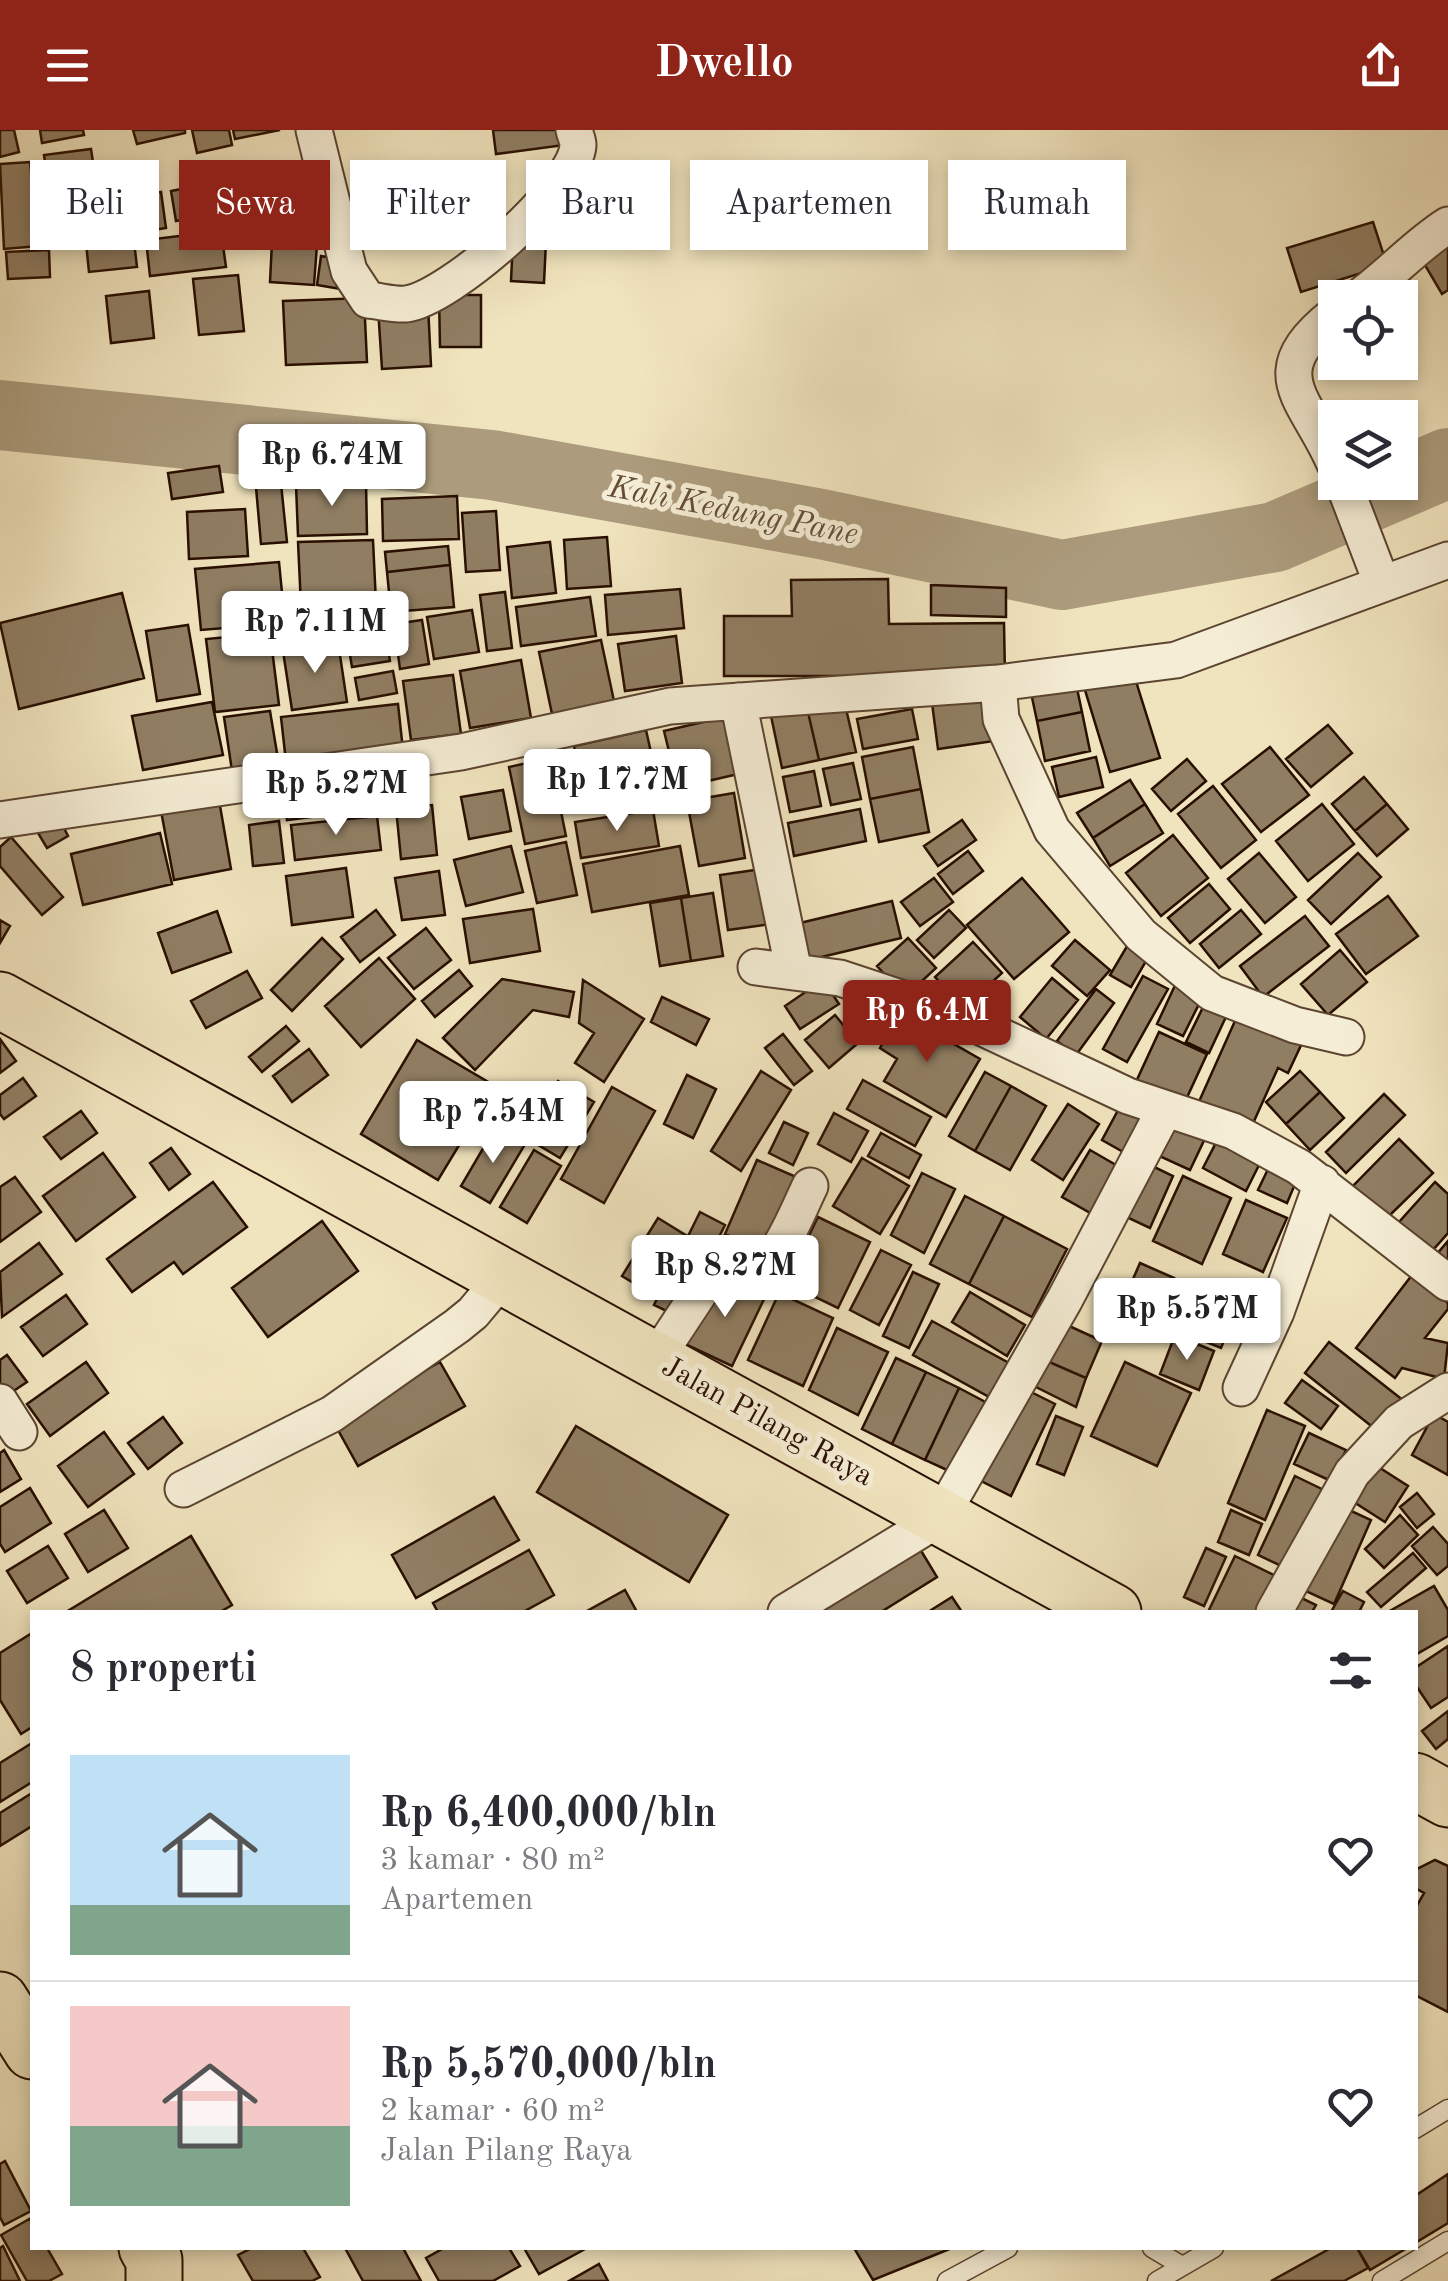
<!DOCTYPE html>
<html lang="id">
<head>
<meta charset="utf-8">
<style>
  body { margin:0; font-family:"Old Standard TT",serif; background:#f7f7f7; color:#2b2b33; height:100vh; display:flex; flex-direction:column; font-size:38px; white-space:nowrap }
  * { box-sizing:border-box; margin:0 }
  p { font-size:32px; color:#7c7c81 }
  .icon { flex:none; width:55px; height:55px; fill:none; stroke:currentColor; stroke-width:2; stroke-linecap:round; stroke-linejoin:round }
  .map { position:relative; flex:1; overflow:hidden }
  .side { position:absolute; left:30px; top:1480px; width:1388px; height:640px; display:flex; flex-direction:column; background:#fff; border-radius:0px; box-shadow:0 5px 15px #0003 }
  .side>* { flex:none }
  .top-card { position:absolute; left:30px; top:30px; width:1390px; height:90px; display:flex; gap:20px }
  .buttons { position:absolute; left:1318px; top:150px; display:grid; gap:20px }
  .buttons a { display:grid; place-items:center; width:100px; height:100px; border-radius:0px; background:#fff; box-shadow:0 5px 15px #0003; font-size:50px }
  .price { position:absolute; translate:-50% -85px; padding:0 22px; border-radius:10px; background:#fff; color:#222; font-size:32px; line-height:65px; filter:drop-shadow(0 2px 5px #0008) }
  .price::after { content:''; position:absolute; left:50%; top:60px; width:30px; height:22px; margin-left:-15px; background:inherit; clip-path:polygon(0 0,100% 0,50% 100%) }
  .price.current { background:#8f2418; color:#fff }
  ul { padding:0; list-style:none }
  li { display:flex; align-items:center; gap:30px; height:250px; padding:0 40px }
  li+li { border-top:2px solid #e1e1e2 }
  li span { display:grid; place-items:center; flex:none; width:280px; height:200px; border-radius:0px; color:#555 }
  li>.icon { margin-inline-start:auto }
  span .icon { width:120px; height:120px; fill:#fffc; stroke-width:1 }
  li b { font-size:42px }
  h2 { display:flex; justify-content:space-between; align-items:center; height:120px; padding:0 40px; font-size:42px }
  .tag { padding:0 35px; border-radius:0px; background:#fff; box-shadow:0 5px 15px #0003; font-size:35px; line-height:90px }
  .tag.current { background:#8f2418; color:#fff }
  header { display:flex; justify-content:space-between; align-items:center; height:130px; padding:0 40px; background:#8f2418; color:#fff; font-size:45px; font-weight:700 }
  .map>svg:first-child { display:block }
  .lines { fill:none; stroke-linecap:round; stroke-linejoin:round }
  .river { stroke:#ac9c7d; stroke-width:70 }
  .building { fill:#907e63; stroke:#290f00; stroke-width:2.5 }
  .lane-casing { stroke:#5b4430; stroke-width:21 }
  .street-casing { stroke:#5b4430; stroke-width:39 }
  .highway-casing { stroke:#290f00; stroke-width:59 }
  .lane { stroke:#f5edd5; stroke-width:18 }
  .street { stroke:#f5edd5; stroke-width:35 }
  .highway { stroke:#f0e4be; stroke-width:55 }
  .labels { text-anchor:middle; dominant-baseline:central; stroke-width:10; stroke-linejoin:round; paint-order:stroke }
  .street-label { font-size:30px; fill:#290f00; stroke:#f5edd5 }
  .water-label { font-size:32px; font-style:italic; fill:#644e38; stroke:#f5edd5 }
</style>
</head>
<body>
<header><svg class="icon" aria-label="menu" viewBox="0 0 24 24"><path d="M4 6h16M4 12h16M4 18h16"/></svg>Dwello<svg class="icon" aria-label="share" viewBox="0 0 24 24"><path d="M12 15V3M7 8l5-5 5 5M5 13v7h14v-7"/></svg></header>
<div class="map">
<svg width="1448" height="2151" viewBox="0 0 1448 2151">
  <rect width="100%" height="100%" fill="#f0e4be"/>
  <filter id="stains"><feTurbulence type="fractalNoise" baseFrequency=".002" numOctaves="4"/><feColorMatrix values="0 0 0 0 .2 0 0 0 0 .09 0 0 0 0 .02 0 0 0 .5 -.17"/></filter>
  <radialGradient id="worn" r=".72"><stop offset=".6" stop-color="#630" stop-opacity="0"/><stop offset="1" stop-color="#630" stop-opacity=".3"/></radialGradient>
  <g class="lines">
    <!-- river -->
    <path class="river" d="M0,285l492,50 329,59 241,51 213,-38 173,-74"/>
  </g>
  <!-- building -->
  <path class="building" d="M0,0h14l5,22 -19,5z
    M40,0h43l1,5 -42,8z
    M133,0h52v3l-48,11z
    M192,0h37l3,15 -35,8z
    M233,0h47l-45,9z
    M493,0h77l2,14 -76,10z
    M91,19l6,40 -47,7 -6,-41z
    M30,32l9,84 -35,3 -4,-85z
    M282,49l3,36 -55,3 -2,-35z
    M207,54l6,30 -37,7 -5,-30z
    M128,60l9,77 -48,5 -8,-77z
    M161,62l5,36 -25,4 -5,-36z
    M1373,92l14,43 -86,27 -14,-44z
    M221,101l5,36 -76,9 -4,-36z
    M1448,107v53l-6,4 -23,-39z
    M513,109l33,2 -2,42 -33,-2z
    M272,112l45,3 -3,40 -44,-3z
    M49,120l1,27 -42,2 -2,-27z
    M321,126l24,4 -4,29 -24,-4z
    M238,145l6,56 -45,4 -6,-56z
    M149,161l5,47 -43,5 -5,-47z
    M439,165h42v52h-41z
    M364,168l3,64 -81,3 -3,-64z
    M428,175l3,61 -49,3 -4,-61z
    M219,336l4,26 -51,7 -4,-26z
    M280,344l7,68 -26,2 -6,-68z
    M366,353l1,51 -69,2 -2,-51z
    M457,366l2,43 -76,2 -1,-42z
    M245,379l3,47 -59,3 -2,-47z
    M496,381l4,59 -34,2 -4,-59z
    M607,407l4,49 -44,3 -3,-49z
    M373,410l3,63 -75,3 -3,-64z
    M550,412l6,51 -44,5 -5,-51z
    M448,416l2,19 -63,7 -2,-20z
    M279,432l6,61 -84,7 -6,-61z
    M450,435l4,42 -63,5 -4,-40z
    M888,449l1,45 115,-1 1,53h-281v-60h68l-1,-36z
    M931,455l75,3v29l-75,-2z
    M680,459l4,39 -76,7 -3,-40z
    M505,462l7,56 -25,3 -7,-56z
    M122,463l22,85 -125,31 -19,-86z
    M590,467l6,39 -75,10 -5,-39z
    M472,480l7,42 -45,7 -7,-42z
    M329,482l1,25 -41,1v-25z
    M382,484l8,47 -38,6 -8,-47z
    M422,490l7,44 -29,5 -6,-45z
    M188,495l12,69 -43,7 -11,-70z
    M270,503l9,72 -64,7 -9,-73z
    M676,506l6,47 -57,8 -7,-47z
    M601,510l13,61 -62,13 -13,-62z
    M338,512l9,60 -55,8 -9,-59z
    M521,530l10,58 -61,10 -10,-57z
    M393,541l4,22 -38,7 -4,-22z
    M453,545l8,59 -50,6 -8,-59z
    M1134,545l26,83 -50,14 -25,-82z
    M1075,549l7,33 -45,9 -7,-33z
    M994,565l7,45 -63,9 -6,-46z
    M844,570l12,52 -37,8 -12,-52z
    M212,572l11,53 -80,15 -11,-54z
    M398,574l5,46 -117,12 -5,-45z
    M807,578l12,52 -37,8 -11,-52z
    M912,579l6,30 -55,10 -6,-30z
    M270,581l9,54 -47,6 -8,-54z
    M1082,582l8,39 -45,10 -8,-40z
    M725,587l13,57 -60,14 -14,-57z
    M1328,595l24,28 -41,34 -25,-28z
    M646,600l15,67 -73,15 -14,-66z
    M913,617l8,42 -51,10 -8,-42z
    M1270,617l39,48 -48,37 -39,-48z
    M1096,627l7,30 -44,10 -7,-30z
    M550,628l16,78 -41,8 -16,-77z
    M1187,629l19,22 -35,30 -19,-22z
    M853,633l8,36 -30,6 -8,-36z
    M814,641l7,35 -31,6 -7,-35z
    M367,646l5,33 -85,11 -4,-32z
    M1364,647l23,27 -32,27 -23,-27z
    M1130,650l15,24 -52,34 -16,-25z
    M1213,656l43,54 -35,28 -43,-54z
    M921,659l8,43 -50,10 -9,-43z
    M503,660l8,41 -42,8 -8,-42z
    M734,663l11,65 -46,8 -12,-65z
    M219,670l12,69 -57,11 -13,-69z
    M1145,674l18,29 -53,33 -17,-28z
    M1322,674l32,40 -46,37 -32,-40z
    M1387,674l21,25 -31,27 -22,-25z
    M432,675l5,50 -36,4 -5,-51z
    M860,679l6,32 -72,15 -6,-33z
    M653,680l6,36 -78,12 -6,-36z
    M377,686l4,34 -86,10 -4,-35z
    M60,690l8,16 -21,12 -9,-15z
    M962,690l14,20 -38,26 -14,-20z
    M279,691l5,42 -31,3 -4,-41z
    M160,703l12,51 -89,21 -12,-51z
    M1173,705l35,43 -47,38 -35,-43z
    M11,707l52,60 -21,18 -42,-49v-19z
    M566,712l11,53 -40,8 -12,-52z
    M511,716l12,46 -57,14 -12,-46z
    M680,716l9,49 -97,17 -9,-48z
    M968,721l15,20 -30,23 -15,-20z
    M1259,723l37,44 -31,26 -37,-44z
    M1358,723l23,24 -50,47 -23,-24z
    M346,738l7,49 -61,8 -6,-49z
    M762,739l9,55 -43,6 -8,-55z
    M439,741l6,44 -43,5 -7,-42z
    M934,748l19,24 -33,24 -19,-24z
    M1022,748l47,54 -55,47 -47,-54z
    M1209,754l21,25 -40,34 -22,-25z
    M713,763l10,63 -32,5 -10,-63z
    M1388,766l30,40 -52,38 -30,-40z
    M681,768l10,63 -31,5 -10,-63z
    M892,771l9,37 -92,22 -9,-37z
    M533,779l7,42 -70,12 -7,-44z
    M376,780l19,25 -35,27 -19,-25z
    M949,780l17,18 -32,30 -17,-18z
    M1241,780l20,24 -42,34 -19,-24z
    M217,781l14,41 -59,21 -14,-40z
    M1305,786l24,30 -66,51 -23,-31z
    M0,790l10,6 -10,17z
    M426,798l25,32 -37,29 -26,-31z
    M1133,806l20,13 -22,38 -21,-12z
    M322,808l21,21 -51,52 -21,-21z
    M908,808l28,30 -31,29 -28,-31z
    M1075,810l35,30 -23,26 -35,-30z
    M973,812l29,31 -38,35 -29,-31z
    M1340,820l27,32 -39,33 -27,-31z
    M379,828l36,41 -54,48 -36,-41z
    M459,840l13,16 -37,31 -13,-16z
    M247,841l15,27 -56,30 -15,-27z
    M1143,846l25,13 -41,73 -24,-13z
    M1052,848l26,22 -32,39 -26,-22z
    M502,849l72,13 -5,25 -36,-7 -58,60 -32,-32z
    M1178,849l27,13 -22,44 -26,-12z
    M583,850l61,39 -40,63 -29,-19 19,-30 -15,-10z
    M823,850l16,24 -39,25 -15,-23z
    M1096,859l18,14 -38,52 -19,-14z
    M1210,863l22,11 -23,49 -23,-11z
    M662,867l47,22 -13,26 -45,-23z
    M1239,882l64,29 -15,32 -10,-5 -28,62 -53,-24z
    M900,883l80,46 -34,58 -62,-36 13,-22 -17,-11z
    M835,885l23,28 -29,25 -24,-28z
    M286,896l13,15 -37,31 -13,-15z
    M1159,902l48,22 -24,52 -48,-22z
    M783,904l29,37 -18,14 -29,-37z
    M0,909l16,22 -16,12z
    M417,910l78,46 -57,94 -77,-46z
    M309,919l19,26 -36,27 -19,-26z
    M761,941l30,19 -50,81 -30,-20z
    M1300,941l20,21 -34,32 -20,-22z
    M985,942l26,14 -36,65 -26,-15z
    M687,945l29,14 -23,49 -29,-14z
    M23,948l13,18 -32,23 -4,-5v-19z
    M863,950l68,37 -16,29 -68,-37z
    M558,951l36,21 -34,56 -35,-21z
    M1011,956l35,20 -36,64 -35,-19z
    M612,957l43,24 -51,92 -43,-24z
    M1320,962l24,26 -34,32 -24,-26z
    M1384,964l21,21 -59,58 -20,-21z
    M1123,971l32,17 -21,40 -32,-18z
    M1068,974l31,20 -36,56 -31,-20z
    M81,981l16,22 -36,26 -17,-22z
    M834,983l34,18 -17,31 -33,-18z
    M1176,984l33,16 -19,40 -33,-15z
    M784,992l24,11 -15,32 -24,-12z
    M495,998l29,18 -34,57 -29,-17z
    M1222,1001l43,22 -19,38 -43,-23z
    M881,1003l40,22 -12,23 -41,-22z
    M1399,1009l34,34 -48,47 -33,-33z
    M171,1018l19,26 -21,16 -19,-27z
    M534,1020l27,16 -34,57 -27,-16z
    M1090,1020l38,22 -27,47 -39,-22z
    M103,1023l32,44 -59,44 -33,-45z
    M862,1028l47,28 -29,48 -47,-28z
    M757,1030l46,20 -32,75 -46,-21z
    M1144,1032l29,14 -23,52 -30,-14z
    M1270,1035l28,12 -11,26 -29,-13z
    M922,1043l33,16 -31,64 -33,-18z
    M1183,1046l48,22 -29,66 -49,-23z
    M15,1047l26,35 -41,30v-55z
    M213,1052l34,45 -64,47 -9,-12 -42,30 -25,-33z
    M1435,1052l13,12v39l-24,27 -33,-29z
    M965,1066l39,20 -35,68 -39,-20z
    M1246,1070l41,18 -24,54 -40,-18z
    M700,1082l25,13 -46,92 -25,-12z
    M1004,1086l63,33 -35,68 -63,-33z
    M818,1087l52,25 -32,66 -52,-25z
    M658,1088l29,18 -35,58 -30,-18z
    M322,1091l36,50 -90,66 -36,-49z
    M1448,1111v36l-18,-15z
    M39,1113l23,31 -60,43 -2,-45z
    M881,1120l30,15 -32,60 -29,-15z
    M1140,1133l34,15 -17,38 -34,-14z
    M913,1142l26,12 -30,64 -26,-12z
    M718,1145l47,22 -33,69 -47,-22z
    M1412,1145l36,28v6l-23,29 23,5 -4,36 -42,-11 -7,10 -39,-30z
    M1202,1161l36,16 -17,41 -37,-15z
    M970,1162l55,33 -18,31 -55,-34z
    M779,1163l54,25 -30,68 -55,-26z
    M66,1165l21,29 -44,32 -22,-29z
    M1056,1190l46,21 -16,37 -46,-20z
    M932,1191l77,42 -18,35 -78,-43z
    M837,1198l51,24 -30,63 -49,-25z
    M1175,1205l39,16 -15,39 -39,-16z
    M1329,1212l75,59 -24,32 -75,-60z
    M7,1225l20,27 -21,14 -6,-8v-28z
    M896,1228l30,14 -34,72 -30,-15z
    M1040,1228l46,20 -10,29 -50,-25z
    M86,1232l22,31 -58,43 -23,-32z
    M440,1232l25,44 -107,60 -25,-45z
    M1125,1232l66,31 -34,73 -66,-30z
    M926,1242l33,16 -34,72 -33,-16z
    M1302,1250l36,26 -17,23 -36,-26z
    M959,1258l34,18 -33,70 -35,-16z
    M1023,1258l32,16 -44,92 -32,-16z
    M1267,1280l38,16 -40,94 -37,-17z
    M1434,1284l14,8v53l-36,-20z
    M1056,1286l27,11 -19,48 -27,-11z
    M163,1287l19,26 -34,26 -20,-26z
    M576,1296l152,89 -39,67 -152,-90z
    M104,1302l30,42 -46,33 -30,-41z
    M1309,1303l37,17 -15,31 -37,-17z
    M4,1320l17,29 -21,13v-39z
    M1366,1329l42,27 -23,36 -42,-27z
    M1295,1346l33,16 -38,78 -32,-15z
    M30,1358l21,35 -46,29 -5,-8v-37z
    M1417,1363l17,21 -17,14 -17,-21z
    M494,1367l25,43 -103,58 -24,-43z
    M1336,1374l35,16 -37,84 -35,-16z
    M104,1380l24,38 -40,24 -23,-38z
    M1231,1380l31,14 -13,31 -31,-13z
    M1400,1385l18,20 -34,33 -19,-19z
    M1433,1397l15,17v22l-11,9 -25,-29z
    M191,1406l41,69 -12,7h-154z
    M48,1416l20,32 -41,25 -20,-32z
    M1206,1418l20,9 -22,49 -20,-9z
    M920,1419l17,28 -56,35h-62z
    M529,1420l25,45 -31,17h-85l-5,-9z
    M1413,1423l13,15 -45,39 -14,-15z
    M1235,1426l45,22 -16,34h-56z
    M1434,1456l14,24v26l-33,19v-43h-27z
    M625,1460l12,22h-52z
    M1287,1461l29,14 -4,7h-36z
    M1343,1461l21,11 -5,10h-28z
    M952,1467l10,15h-34z
    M32,1503v94l-11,7 -21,-34v-47z
    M1448,1516v51l-17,11 -16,-24v-16z
    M1448,1581v28l-12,10 -14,-18z
    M32,1613v39l-32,20v-39z
    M32,1663v33l-32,20v-33z
    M1435,1730l13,6v146l-33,-17v-86l9,-16 -9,-5v-18z
    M5,2031l26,50 -27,14 -4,-8v-53z
    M1448,2044v49l-33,20v-47z
    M31,2088l1,30h15l15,26 -13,7h-22l-26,-46z
    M3,2116l17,35h-20v-33z
    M252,2118h51l17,29 -8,4h-59l-15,-26z
    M345,2118h58l18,33h-58z
    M444,2118h65l11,18 -27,15h-54l-13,-23z
    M524,2118h63l-48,26z
    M854,2118h98l-79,32z
    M1331,2118h26l11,20 -24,13h-73z
    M1357,2118h50l-37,22z
    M599,2134l9,17h-39z"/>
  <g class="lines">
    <!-- lane casing -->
    <g class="lane-casing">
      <path id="lane" d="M1415,1999l33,-20
        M1152,2118l30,18
        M947,2151l61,-33
        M1157,2151l57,-33
        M1382,2151l66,-40"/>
    </g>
    <!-- street casing -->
    <g class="street-casing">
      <path id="street" d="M314,0l35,141 19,29c12,1 26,5 38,4 43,-5 170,-116 172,-159 0,-5 -3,-10 -4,-15
        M1358,168c32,-23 57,-52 90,-73
        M1335,184c-76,60 -29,83 0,150
        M1343,352l39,102
        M998,553l3,36 51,111 89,105 71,58 83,32 51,12
        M738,571l56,271
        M0,690l461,-68 209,-46 328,-23 178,-23 272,-100
        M756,837l84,11 124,41 164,77 105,35 66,36 149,116
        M655,1230l56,-85c17,-9 32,1 48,-6 20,-8 41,-63 51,-83
        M1241,1258l35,-76 46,-129
        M0,1272l19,30
        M183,1359l149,-75 125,-88 16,-13 31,-37
        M786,1482l154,-94 125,-219 100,-190
        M1274,1482l78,-139 47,-51 49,-31"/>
    </g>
    <!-- highway casing -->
    <g class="highway-casing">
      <path id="highway" d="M0,870l1113,612
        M1415,1651l33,18
        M0,1870l32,51
        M147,2118l7,12v21"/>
    </g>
    <!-- lane -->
    <use href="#lane" class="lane"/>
    <!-- street -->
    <use href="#street" class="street"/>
    <!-- highway -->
    <use href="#highway" class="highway"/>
  </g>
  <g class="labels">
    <!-- street labels -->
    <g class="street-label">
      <text transform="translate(767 1292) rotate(29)">Jalan Pilang Raya</text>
    </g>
    <!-- water labels -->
    <g class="water-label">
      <text transform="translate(733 382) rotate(11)">Kali Kedung Pane</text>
    </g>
  </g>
  <rect width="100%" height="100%" filter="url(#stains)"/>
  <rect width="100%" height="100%" fill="url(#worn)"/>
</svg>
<div class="buttons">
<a><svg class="icon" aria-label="locate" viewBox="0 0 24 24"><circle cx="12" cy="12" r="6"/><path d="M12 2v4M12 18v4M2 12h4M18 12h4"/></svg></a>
<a><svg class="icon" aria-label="layers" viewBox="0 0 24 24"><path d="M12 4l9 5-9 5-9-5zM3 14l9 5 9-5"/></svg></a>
</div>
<b class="price" style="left:332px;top:379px">Rp 6.74M</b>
<b class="price" style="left:315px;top:546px">Rp 7.11M</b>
<b class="price" style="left:617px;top:704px">Rp 17.7M</b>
<b class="price" style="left:336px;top:708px">Rp 5.27M</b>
<b class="price current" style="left:927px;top:935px">Rp 6.4M</b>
<b class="price" style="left:493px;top:1036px">Rp 7.54M</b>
<b class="price" style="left:725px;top:1190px">Rp 8.27M</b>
<b class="price" style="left:1187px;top:1233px">Rp 5.57M</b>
<div class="top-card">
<a class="tag">Beli</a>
<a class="tag current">Sewa</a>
<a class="tag">Filter</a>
<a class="tag">Baru</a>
<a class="tag">Apartemen</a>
<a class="tag">Rumah</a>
</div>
<section class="side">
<h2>8 properti<svg class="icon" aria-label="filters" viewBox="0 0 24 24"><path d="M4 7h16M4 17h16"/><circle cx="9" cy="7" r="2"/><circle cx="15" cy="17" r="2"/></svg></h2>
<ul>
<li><span style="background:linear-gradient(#bfe0f5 75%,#7fa58c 0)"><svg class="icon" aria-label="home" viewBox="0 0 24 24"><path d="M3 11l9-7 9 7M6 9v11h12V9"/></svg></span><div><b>Rp 6,400,000/bln</b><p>3 kamar · 80 m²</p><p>Apartemen</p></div><svg class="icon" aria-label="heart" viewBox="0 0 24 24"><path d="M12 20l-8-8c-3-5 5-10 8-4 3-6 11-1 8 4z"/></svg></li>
<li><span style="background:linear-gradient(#f6c9c9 60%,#7fa58c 0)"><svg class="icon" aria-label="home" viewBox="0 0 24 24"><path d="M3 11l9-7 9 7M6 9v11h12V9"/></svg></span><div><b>Rp 5,570,000/bln</b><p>2 kamar · 60 m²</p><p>Jalan Pilang Raya</p></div><svg class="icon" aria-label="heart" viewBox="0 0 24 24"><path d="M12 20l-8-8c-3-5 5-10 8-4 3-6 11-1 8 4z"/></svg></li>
</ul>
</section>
</div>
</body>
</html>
